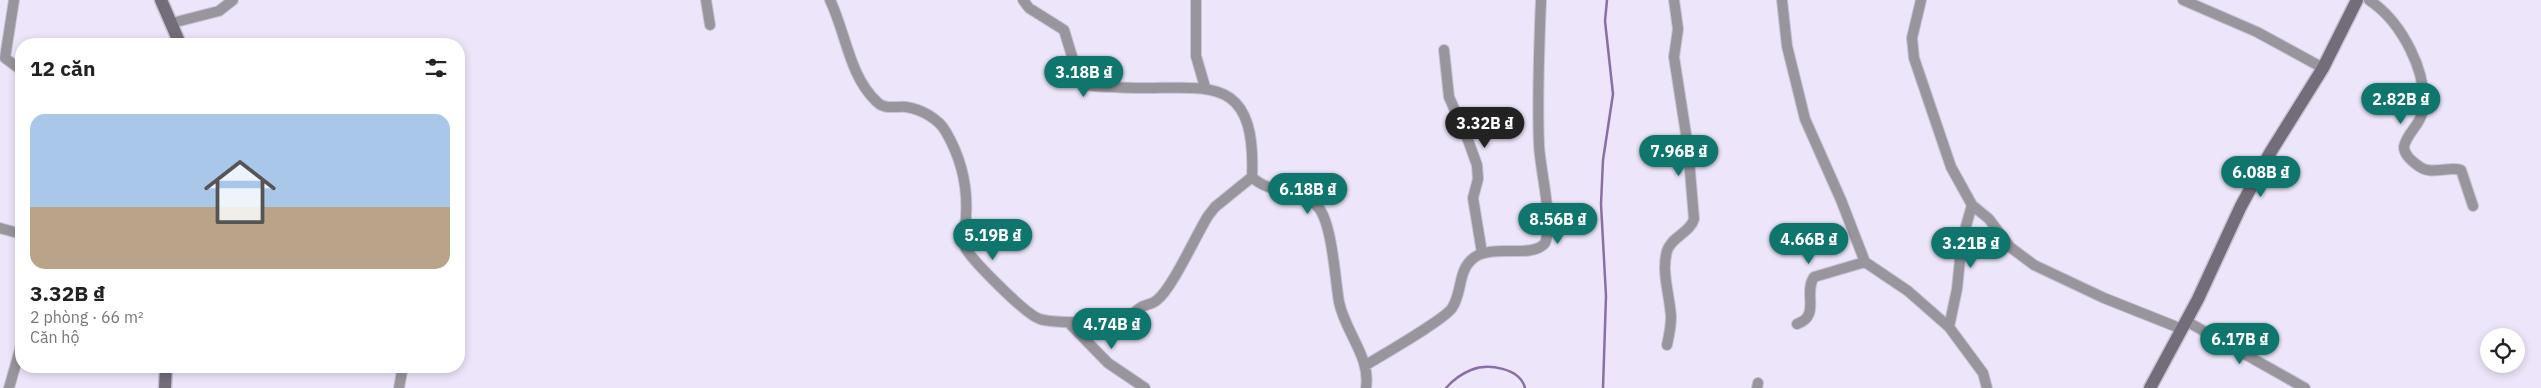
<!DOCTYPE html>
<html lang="vi">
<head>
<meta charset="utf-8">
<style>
  body { margin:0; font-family:"IBM Plex Sans",sans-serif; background:#f2f2f2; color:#222; height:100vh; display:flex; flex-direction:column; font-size:19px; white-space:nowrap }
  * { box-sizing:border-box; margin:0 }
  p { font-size:16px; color:#767676 }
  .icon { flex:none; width:28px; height:28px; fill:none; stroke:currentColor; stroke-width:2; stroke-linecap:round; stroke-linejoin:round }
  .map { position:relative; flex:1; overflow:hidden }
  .panel { position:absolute; left:15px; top:38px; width:450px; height:335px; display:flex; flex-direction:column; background:#fff; border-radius:20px; box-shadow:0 2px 8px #0003 }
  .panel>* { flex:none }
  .tools { position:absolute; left:2480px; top:328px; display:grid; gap:10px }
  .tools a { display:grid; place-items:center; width:45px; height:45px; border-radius:50%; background:#fff; box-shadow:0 2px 8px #0003; font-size:25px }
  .price { position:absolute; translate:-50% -42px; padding:0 11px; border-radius:18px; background:#0f766e; color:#fff; font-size:16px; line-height:32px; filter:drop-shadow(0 1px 2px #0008) }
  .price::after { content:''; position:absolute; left:50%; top:30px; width:15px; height:11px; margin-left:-8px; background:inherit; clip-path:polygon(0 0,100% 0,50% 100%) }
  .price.on { background:#222; color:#fff }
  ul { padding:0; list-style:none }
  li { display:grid; align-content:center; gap:10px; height:265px; padding:0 15px }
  li span { display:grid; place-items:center; height:155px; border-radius:15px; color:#555 }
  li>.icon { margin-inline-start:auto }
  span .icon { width:90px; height:90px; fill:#fffc; stroke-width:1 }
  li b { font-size:21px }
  h2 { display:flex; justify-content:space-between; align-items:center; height:60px; padding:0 15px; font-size:21px }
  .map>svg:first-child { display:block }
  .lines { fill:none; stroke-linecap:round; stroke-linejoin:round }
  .stream { stroke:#886fa6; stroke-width:2.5 }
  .street-casing { stroke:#cac2d4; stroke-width:12 }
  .secondary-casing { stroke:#cac2d4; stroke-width:15 }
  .street { stroke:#99959d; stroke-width:10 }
  .secondary { stroke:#726d79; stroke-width:12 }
</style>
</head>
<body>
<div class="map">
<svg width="2541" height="388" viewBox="0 0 2541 388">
  <rect width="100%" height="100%" fill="#ede5f9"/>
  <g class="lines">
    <!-- stream -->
    <path class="stream" d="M1446,388c7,-8 15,-14 25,-18 17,-7 49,-2 54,18
      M1603,388l3,-92 -5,-92 2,-44 10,-66 -8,-73 2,-21"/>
    <!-- street casing -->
    <g class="street-casing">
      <path id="street" d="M14,0l-9,58 16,12
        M706,0l4,25
        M830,0c16,33 19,76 47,102 8,8 19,4 29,5 15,2 33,12 40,25 15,26 22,54 20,84 0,11 -6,22 0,33 8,13 60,66 74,70 11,4 71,5 83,2 6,-1 11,-10 17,-13 5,-4 12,-3 17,-8 15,-11 39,-65 51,-84l7,-9 37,-30
        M1023,0l6,8 35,22 14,46 6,8c9,3 20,3 30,3 81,7 143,-26 138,90 18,18 48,11 65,29 15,14 18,73 22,96 6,30 32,55 27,86
        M1196,0v56l9,31
        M1782,0l5,46 18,73 36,81 24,62 43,29 41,36 34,46 4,15
        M1921,0l-9,38 2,20 37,109 21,38 17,14 21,28 24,18 70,33 78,31
        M2183,0l74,32 66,36
        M2369,0c32,21 61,74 53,113 -2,12 -16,21 -18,34 0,8 10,16 16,20 11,8 29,-1 41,3l12,36
        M172,23l47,-12 14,-11
        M1444,50l5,47 19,43 9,25 1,14 -5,19 9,55
        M0,228l21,6
        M2186,321l119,67
        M1069,323l39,40 37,25
        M1797,324c24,-8 6,-31 17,-47l51,-15
        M1949,327l8,-38 5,-49 10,-35
        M1667,345c2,-9 4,-19 4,-28 -1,-21 -10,-45 -4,-66 4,-14 23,-18 27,-32l-6,-72 -14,-90 4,-28 -4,-29
        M1366,365c16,-10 78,-45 86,-57 11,-16 5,-39 23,-51 18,-13 57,2 70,-14 9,-21 -5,-73 -6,-98 -2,-48 0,-97 2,-145
        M9,388l12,-42
        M399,388l4,-22
        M1757,388l1,-5"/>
    </g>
    <!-- secondary casing -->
    <g class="secondary-casing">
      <path id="secondary" d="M161,0l19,44
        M165,388l1,-22
        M2150,388l48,-89 43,-93 29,-53 53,-85 34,-68"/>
    </g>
    <!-- street -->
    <use href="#street" class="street"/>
    <!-- secondary -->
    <use href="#secondary" class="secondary"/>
  </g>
</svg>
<div class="tools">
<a><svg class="icon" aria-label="locate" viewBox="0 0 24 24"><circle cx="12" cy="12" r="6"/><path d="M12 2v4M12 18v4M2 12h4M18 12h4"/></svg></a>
</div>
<b class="price" style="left:1084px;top:98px">3.18B ₫</b>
<b class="price" style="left:2401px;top:125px">2.82B ₫</b>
<b class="price on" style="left:1485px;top:149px">3.32B ₫</b>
<b class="price" style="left:1679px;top:177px">7.96B ₫</b>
<b class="price" style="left:2261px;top:198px">6.08B ₫</b>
<b class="price" style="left:1308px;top:215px">6.18B ₫</b>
<b class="price" style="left:1558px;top:245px">8.56B ₫</b>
<b class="price" style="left:993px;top:261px">5.19B ₫</b>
<b class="price" style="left:1809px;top:265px">4.66B ₫</b>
<b class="price" style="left:1971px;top:269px">3.21B ₫</b>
<b class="price" style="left:1112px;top:350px">4.74B ₫</b>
<b class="price" style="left:2240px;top:365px">6.17B ₫</b>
<section class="panel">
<h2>12 căn<svg class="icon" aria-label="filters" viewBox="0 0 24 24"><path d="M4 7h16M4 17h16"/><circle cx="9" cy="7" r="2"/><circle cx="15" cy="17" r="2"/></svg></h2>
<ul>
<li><span style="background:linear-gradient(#a9c7e8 60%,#b9a48a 0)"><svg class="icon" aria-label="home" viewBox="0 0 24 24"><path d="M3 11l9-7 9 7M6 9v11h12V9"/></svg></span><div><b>3.32B ₫</b><p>2 phòng · 66 m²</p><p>Căn hộ</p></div></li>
</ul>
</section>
</div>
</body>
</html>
